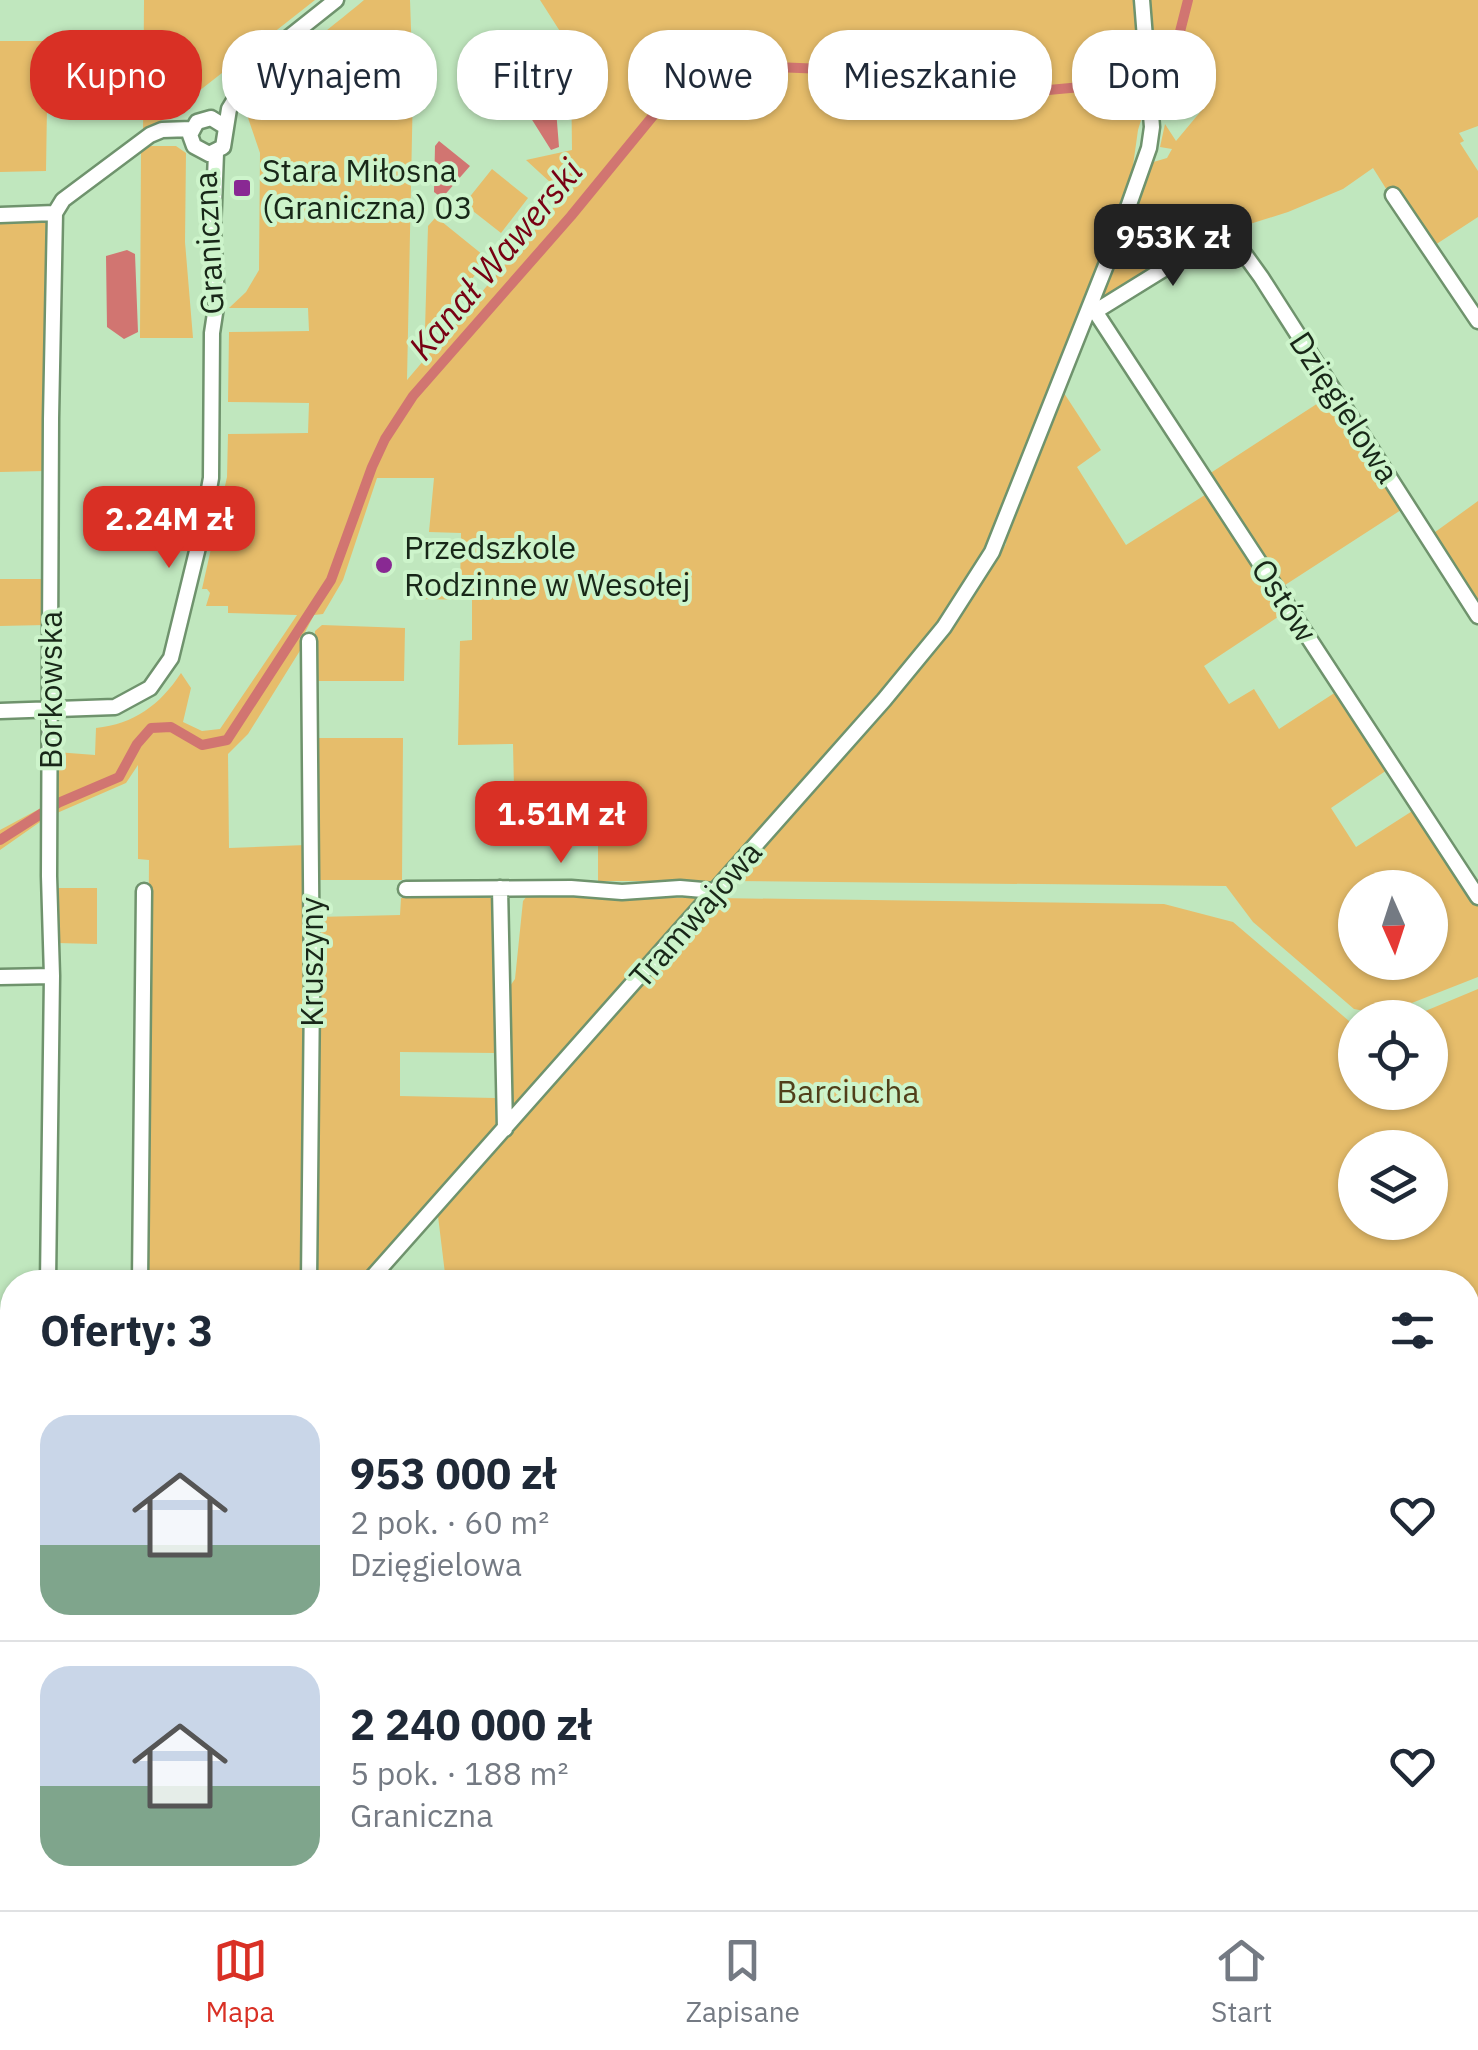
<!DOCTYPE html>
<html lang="pl">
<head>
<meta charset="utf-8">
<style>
  body { margin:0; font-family:"IBM Plex Sans",sans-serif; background:#f2f2f3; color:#1f2937; height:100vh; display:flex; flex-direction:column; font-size:38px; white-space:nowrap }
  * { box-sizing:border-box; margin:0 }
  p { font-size:32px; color:#747a83 }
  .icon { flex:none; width:55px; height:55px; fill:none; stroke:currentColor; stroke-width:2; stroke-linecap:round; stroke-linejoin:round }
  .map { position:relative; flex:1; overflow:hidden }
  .panel { position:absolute; left:0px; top:1270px; width:1480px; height:640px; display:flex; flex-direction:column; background:#fff; border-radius:40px 40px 0 0; box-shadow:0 2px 8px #0004 }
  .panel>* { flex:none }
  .banner { position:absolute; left:30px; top:30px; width:1420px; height:90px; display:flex; gap:20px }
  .needle { width:65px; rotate:177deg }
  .tools { position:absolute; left:1338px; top:870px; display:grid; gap:20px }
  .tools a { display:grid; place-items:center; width:110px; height:110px; border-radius:50%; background:#fff; box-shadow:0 2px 8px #0004; font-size:50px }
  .price { position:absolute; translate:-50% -85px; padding:0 22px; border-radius:20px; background:#d93025; color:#fff; font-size:32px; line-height:65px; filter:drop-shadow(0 2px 5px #0008) }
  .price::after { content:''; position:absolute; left:50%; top:60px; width:30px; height:22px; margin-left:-15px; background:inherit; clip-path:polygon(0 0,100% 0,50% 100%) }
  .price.active { background:#222; color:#fff }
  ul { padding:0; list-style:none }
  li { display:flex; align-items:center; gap:30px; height:250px; padding:0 40px }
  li+li { border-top:2px solid #e0e1e3 }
  li span { display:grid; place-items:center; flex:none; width:280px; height:200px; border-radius:30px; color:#555 }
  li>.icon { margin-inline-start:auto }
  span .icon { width:120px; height:120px; fill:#fffc; stroke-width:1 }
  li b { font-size:42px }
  h2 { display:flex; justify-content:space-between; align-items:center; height:120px; padding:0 40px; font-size:42px }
  .pill { padding:0 35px; border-radius:40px; background:#fff; box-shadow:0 2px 8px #0004; font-size:35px; line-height:90px }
  .pill.active { background:#d93025; color:#fff }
  .menu { display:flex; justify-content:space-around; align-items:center; height:140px; border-top:2px solid #e0e1e3; background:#fff; font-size:28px; color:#747a83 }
  .menu a { display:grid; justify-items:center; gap:5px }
  .menu .active { color:#d93025 }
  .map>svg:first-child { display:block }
  .green { fill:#e6bd6b; fill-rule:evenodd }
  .water { fill:#d17571 }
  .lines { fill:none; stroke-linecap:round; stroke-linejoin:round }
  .canal { stroke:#d17571; stroke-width:10 }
  .minor-casing { stroke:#6f936d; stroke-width:19 }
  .major-casing { stroke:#6f936d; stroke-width:22 }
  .minor { stroke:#fff; stroke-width:14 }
  .major { stroke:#fff; stroke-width:18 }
  .poi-dot { fill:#892993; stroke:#cdf4cb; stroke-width:4 }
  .labels { text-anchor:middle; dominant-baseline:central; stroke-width:8; stroke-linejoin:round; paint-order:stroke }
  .poi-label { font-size:32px; fill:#182718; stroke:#cdf4cb; text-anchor:start }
  .street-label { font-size:32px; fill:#182718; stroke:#cdf4cb }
  .park-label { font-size:32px; fill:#513f1a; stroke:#cdf4cb }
  .water-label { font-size:35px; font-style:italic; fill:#780113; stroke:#cdf4cb }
</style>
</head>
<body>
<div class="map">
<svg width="1478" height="1910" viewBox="0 0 1478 1910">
  <rect width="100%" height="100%" fill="#c0e7be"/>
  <!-- green -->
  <path class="green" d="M144,0h171l-172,135z
    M364,0h46l3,87 -6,293 157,-185 -38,-35 46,-10 -1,-84 -17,-24 9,-6 -23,-36h598l9,100 -9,30 -9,64 -132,340 -56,89 -44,56 -180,202h-119v-92h-84l-1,-45 -55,1 2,-104 12,-1v-40l-48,-1v-8h36l1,-58 -32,-1 5,-54h-57l-34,102 -20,34 -9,1 -13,25v9l-53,85 -20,20 1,94 77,-3 -3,437h-157l3,-422 -11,-1v-94l-12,18 -69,30 -1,-61 39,3 1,-27c38,-4 64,-23 85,-55l10,15 -8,34 19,9 18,-2 77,-114 -69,-2v-7h-22l4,-13 -3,-4h-5l25,-112 1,-43 80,-1 1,-30 -81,-1 1,-70 80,-1 -1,-23h-79l17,-16 13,-22 1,-117 -14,-41c29,-46 77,-77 118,-112z
    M1146,0h332v126l-19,7 5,8 -4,2 18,28v46l-43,28 -45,-50 -17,-27 -30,21 -55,23 -54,17 -128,71 -4,-5 48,-132 17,-5 5,-9 -12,-2 5,-23 11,17 35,-42 -27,-41 -25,40z
    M0,41h48l-2,130 -46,1z
    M149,146h27l10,7 -1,89 8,96h-53l1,-188z
    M492,169l36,29 -27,35 -37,-29z
    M436,217l52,42 -59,73 -4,-2 3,-104z
    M46,219l-4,231 3,21 -45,1v-252z
    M1062,390l39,60 -24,17 49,78 82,-52 79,118 -83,55 25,38 25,-15 25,40 60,-39 51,78 -59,40 25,39 61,-39 61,96v73l-102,40 -6,-5 -16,-3 -101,-87 -27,-36 -494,-5 196,-221 29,-38 49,-78 1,-14zM1355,888h75v74h-75z
    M1329,396l72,114 -119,77 -73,-113z
    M1478,501v107l-47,-73z
    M0,579h45l1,46 -46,1z
    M322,625l83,3 -1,53h-89v-50z
    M315,738h88l-1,142h-87z
    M41,808l-1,14 -40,28v-20z
    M57,888h40v56l-40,-1z
    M527,896l172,2 -191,217 2,-129 5,-7 8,-78z
    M401,898h94l1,155 -96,-1v44l95,2 1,30 -135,154h-48l3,-365 84,-2z
    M716,898l448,6 69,18 116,99v15l6,2v54h75v-74l-19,-1 67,-28v629h-10v-336h-1022l-8,-66zM1355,1148h75v74h-75z
    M0,1503h12v63h-12z
    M1478,1673v237h-180v-12h170v-219z
    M0,1750l12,3v145h223l-5,12h-230z
    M263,1898h337v12h-326z
    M1079,1898h209v12h-209z"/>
  <!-- water -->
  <path class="water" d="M546,68l7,4 6,75 -8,3 -32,-51 -4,-14z
    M439,141l31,25 -28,32 -8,-6 1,-46z
    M127,250l8,4 3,78 -14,7 -17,-12 -1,-71z"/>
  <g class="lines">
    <!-- canal -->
    <path class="canal" d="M0,840l58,-37 61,-26 18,-33 14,-16 20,-1 31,18 25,-5 104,-160 41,-113 13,-28 28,-43 158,-180 86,-105 54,-43 11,-3 178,7 43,6 51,17 163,-15 14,-13 17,-67"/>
    <!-- minor casing -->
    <g class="minor-casing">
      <path id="minor" d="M248,70l88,-70
        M224,126l-13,-8 -14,4 -7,13 4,11 15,8 14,-7 6,-38 27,-44
        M1393,195l85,126
        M0,215l55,-2
        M1091,305l387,592
        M1096,311l131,-81 34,47 217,339
        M309,641l3,351 -3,290
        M0,711l115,-4 35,-19 21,-30 29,-119 11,-61 1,-145 5,-33 -4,-70 3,-77
        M500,888l5,241
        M406,889l165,-1 51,4 58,-4 35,3
        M0,977l52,-1
        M48,1282l4,-306 -3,-100 2,-457 4,-206 8,-13 87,-65 12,-5 30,-1
        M140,1282l4,-391
        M368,1282l516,-582 60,-73 48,-75 128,-322 29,-82 3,-21 -10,-127
        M0,1319l12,3
        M0,1485l12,-1
        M1293,1898l1,12"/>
    </g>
    <!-- major casing -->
    <g class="major-casing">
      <path id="major" d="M0,1634h12
        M1468,1639h10
        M0,1649h12
        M1468,1654h10"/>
    </g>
    <!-- minor -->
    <use href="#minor" class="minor"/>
    <!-- major -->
    <use href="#major" class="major"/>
  </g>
  <!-- markers -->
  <g class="poi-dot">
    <rect x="232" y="178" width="20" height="20" rx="5"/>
    <circle cx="384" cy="565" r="10"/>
  </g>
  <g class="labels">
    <!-- poi labels -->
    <g class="poi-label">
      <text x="262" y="170">Stara Miłosna<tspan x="262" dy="37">(Graniczna) 03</tspan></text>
      <text x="404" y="547">Przedszkole<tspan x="404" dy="37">Rodzinne w Wesołej</tspan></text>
    </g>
    <!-- street labels -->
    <g class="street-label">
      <text transform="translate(208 243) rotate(-93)">Graniczna</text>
      <text transform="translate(1345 407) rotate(57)">Dzięgielowa</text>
      <text transform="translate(1285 600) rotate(57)">Ostów</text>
      <text transform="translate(50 690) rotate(-90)">Borkowska</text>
      <text transform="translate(695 914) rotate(-49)">Tramwajowa</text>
      <text transform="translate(311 962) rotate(-90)">Kruszyny</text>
    </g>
    <!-- park labels -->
    <g class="park-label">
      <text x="848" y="1091">Barciucha</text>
    </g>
    <!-- water labels -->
    <g class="water-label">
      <text transform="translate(495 259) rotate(-50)">Kanał Wawerski</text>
    </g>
  </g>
</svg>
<div class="tools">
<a><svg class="needle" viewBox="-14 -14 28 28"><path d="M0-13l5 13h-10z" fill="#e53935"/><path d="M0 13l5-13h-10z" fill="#747a83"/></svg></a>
<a><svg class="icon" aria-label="locate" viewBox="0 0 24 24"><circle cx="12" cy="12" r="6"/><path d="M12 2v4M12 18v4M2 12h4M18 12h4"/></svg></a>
<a><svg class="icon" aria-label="layers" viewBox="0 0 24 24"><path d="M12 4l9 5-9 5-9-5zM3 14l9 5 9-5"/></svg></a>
</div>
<b class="price active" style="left:1173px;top:289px">953K zł</b>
<b class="price" style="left:169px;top:571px">2.24M zł</b>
<b class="price" style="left:561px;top:866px">1.51M zł</b>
<div class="banner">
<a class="pill active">Kupno</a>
<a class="pill">Wynajem</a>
<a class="pill">Filtry</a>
<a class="pill">Nowe</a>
<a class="pill">Mieszkanie</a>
<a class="pill">Dom</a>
</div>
<section class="panel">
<h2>Oferty: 3<svg class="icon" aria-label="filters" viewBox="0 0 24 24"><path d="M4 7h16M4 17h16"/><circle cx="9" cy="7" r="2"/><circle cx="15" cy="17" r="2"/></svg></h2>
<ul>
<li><span style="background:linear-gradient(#c9d6e8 65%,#7fa58c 0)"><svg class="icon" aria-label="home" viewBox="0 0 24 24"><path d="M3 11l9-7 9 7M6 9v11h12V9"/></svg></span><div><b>953 000 zł</b><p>2 pok. · 60 m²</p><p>Dzięgielowa</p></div><svg class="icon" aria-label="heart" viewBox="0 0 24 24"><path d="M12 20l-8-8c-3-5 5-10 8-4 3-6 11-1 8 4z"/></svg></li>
<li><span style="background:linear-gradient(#c9d6e8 60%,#7fa58c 0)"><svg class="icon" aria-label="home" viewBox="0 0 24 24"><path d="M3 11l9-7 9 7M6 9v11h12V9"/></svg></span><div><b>2 240 000 zł</b><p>5 pok. · 188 m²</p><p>Graniczna</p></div><svg class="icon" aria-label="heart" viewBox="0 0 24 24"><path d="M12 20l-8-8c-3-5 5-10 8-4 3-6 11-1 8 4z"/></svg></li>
</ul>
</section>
</div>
<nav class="menu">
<a class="active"><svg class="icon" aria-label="map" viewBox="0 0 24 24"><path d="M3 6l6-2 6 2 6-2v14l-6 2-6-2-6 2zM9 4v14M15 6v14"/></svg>Mapa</a>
<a><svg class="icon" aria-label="saved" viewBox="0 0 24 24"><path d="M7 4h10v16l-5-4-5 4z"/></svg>Zapisane</a>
<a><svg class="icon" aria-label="home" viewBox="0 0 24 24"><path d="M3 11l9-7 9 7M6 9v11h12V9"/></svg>Start</a>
</nav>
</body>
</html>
